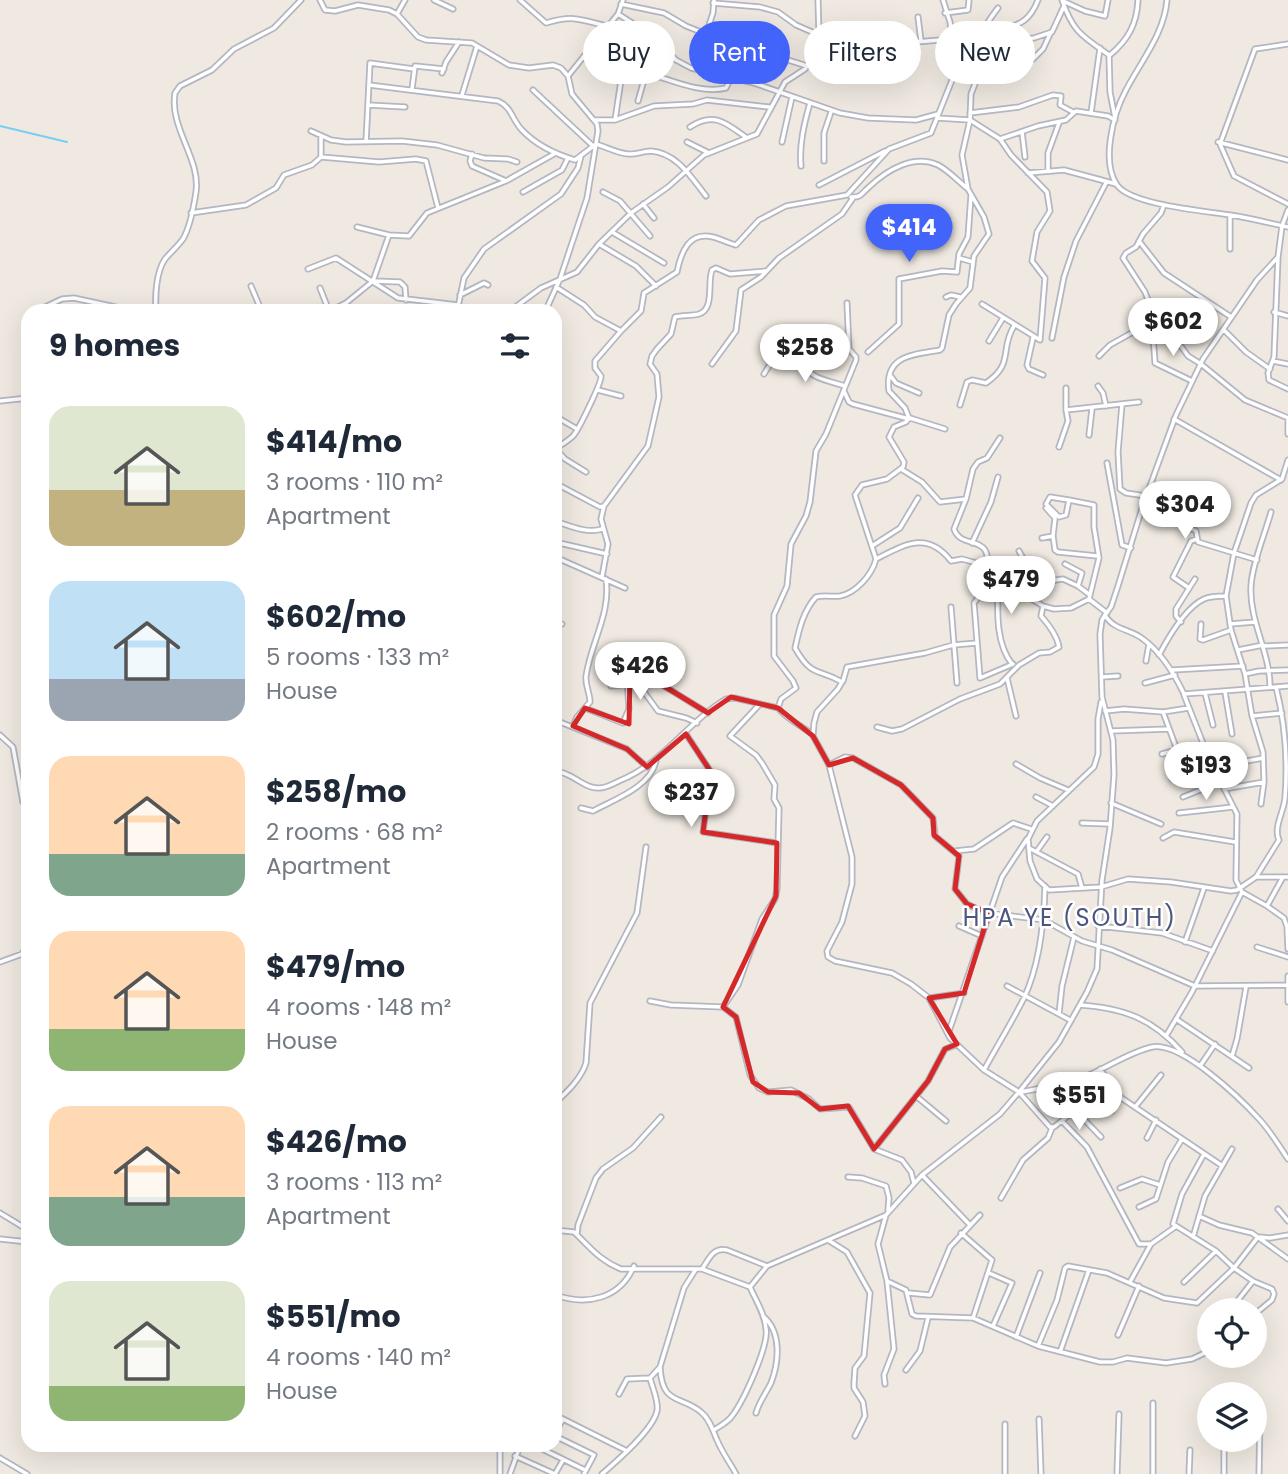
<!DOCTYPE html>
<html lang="en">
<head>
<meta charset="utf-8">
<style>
  body { margin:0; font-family:Poppins,sans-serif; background:#f2f2f3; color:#1f2937; height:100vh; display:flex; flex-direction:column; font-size:26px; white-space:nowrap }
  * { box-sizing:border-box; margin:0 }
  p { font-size:23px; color:#747a83 }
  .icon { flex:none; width:38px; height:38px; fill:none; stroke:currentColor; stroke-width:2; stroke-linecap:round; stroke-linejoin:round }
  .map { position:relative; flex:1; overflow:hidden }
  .drawer { position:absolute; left:21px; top:304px; width:541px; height:1148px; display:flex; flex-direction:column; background:#fff; border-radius:21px; box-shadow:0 7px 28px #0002 }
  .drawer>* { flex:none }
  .guide { position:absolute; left:583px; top:21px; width:600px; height:63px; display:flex; gap:14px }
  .tools { position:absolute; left:1197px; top:1298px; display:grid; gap:14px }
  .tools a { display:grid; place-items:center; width:70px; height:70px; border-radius:50%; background:#fff; box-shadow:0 7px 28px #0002; font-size:35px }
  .price { position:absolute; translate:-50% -60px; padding:0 16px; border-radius:24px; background:#fff; color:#222; font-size:23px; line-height:46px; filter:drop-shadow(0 2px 4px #0008) }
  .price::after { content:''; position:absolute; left:50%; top:42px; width:21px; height:16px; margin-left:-10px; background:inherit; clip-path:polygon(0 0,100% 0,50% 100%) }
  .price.selected { background:#4264fb; color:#fff }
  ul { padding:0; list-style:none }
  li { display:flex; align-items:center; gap:21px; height:175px; padding:0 28px }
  li span { display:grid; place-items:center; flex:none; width:196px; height:140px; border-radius:21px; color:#555 }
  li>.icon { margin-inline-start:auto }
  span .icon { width:84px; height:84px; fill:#fffc; stroke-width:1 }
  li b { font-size:30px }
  h2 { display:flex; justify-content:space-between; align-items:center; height:84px; padding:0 28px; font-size:30px }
  .tag { padding:0 24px; border-radius:32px; background:#fff; box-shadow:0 7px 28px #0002; font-size:24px; line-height:63px }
  .tag.selected { background:#4264fb; color:#fff }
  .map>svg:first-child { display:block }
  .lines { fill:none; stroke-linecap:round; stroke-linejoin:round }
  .stream { stroke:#75cff0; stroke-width:2 }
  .minor-casing { stroke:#b4b7c1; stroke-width:7 }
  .minor { stroke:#fff; stroke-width:3.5 }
  .marked { fill:none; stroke:#d62828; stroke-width:5; stroke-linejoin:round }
  .labels { text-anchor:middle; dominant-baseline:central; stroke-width:5; stroke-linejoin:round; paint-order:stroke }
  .quarter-label { font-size:24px; letter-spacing:2px; fill:#4d5680; stroke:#fff }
</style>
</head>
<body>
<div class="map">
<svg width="1288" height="1474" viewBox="0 0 1288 1474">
  <rect width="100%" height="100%" fill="#efe9e1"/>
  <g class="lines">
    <!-- stream -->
    <path class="stream" d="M0,126l67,16"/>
    <!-- minor casing -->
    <g class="minor-casing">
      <path id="minor" d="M320,0l5,10 10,1 23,-6 31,5 8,4 21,23 8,3 46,3 37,22 20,3 24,-3 8,3 7,8 4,18 25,30 1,7 -11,67 -27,81 -15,33
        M434,0l19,9
        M520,0l26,23c27,-8 34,-4 60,3
        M1062,0c11,32 20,36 47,55l1,37 5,26
        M1167,0c-3,35 -27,62 -42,92 -12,23 -24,70 -8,93 14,20 89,26 113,30 20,3 39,8 58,12
        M1063,1l22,10 20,5 3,-16
        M713,3l47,4 18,5 18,13 23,10
        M621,4l43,9 22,13 20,8 101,32
        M1064,6l-12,26 -18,6 -35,3 -10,7 -18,46 -1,26 -8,35 6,34 16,28 5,17 -15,22 -4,32 -14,16 -7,11 -7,33 -2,2c-27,5 -56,5 -51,41l16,17 4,10 -3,4 -12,5 -5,10 15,25 -1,5 -16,12 -25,6 -7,10 21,64c-4,16 -20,34 -36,37 -8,1 -16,-1 -24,1 -13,14 -17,33 -21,51 17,30 23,20 47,34l-4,7 -21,23 -3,11 -1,13 16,29 23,92v27l-10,38 -15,29 1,6 7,4 57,12 19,11 18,14 21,40 34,32 35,22 31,35h4l44,-35
        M945,13l23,-3 1,-10
        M397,14l8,-14
        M618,14l33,21 25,25 15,8 63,15 86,30 28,5 48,2 22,-6
        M918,17l3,24
        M706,34l7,-21 1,-13
        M904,43l48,-4
        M986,44c14,-25 38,-7 52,-44
        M1288,44l-33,5 -35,95 14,32 54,28
        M1110,55c18,-15 27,-31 28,-55
        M583,57c21,7 42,10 64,16 25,7 53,21 79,15l6,-12
        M1033,59l10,-10 8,-17
        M956,70l33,-22c-10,-18 -2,-25 9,-40
        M442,73l4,-11 13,-20
        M568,76l50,-62 5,-14
        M369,85l129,16c14,6 14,19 24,29 14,15 33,24 53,30l21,-16c10,3 21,9 32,10 8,1 15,-3 23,-3 26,2 40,26 55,45
        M412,89l3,-23 29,3
        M533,90l60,56
        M462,95l15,-49
        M638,101l8,-28
        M368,105l37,2
        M970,113l49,-6 34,-12 8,1 -1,9 13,7
        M1091,113l9,-65
        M937,118l33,2 30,19 11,16 36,37 3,19 -13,21 -5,29 13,17 -5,62 -58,-36
        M594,120h21l39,-14 39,-2 14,-4 62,7
        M615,120l8,-53 7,-23
        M690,127c24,-16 36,-4 57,11
        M311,131l20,9 15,2 56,-1 35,4 47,13 24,1 9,3
        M1022,132l3,25
        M321,136v21
        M1000,139l38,-13 28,-6 10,-9 32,5 7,4
        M366,142l4,-79 44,6
        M687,142l22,11
        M782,142l10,-45
        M1218,142l70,18
        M472,154l-2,7 2,5 32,14
        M824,161v-28l7,-21
        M801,166c-2,-21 3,-42 9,-63
        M1048,171v-18l11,-30
        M1028,173l36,-3 52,14
        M819,185l66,-34
        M523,192l39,-22 6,-12
        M603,192l17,9 30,35
        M851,197c10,1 11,-4 18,-10 18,-17 44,-33 69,-22 10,5 20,16 30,24
        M643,204l11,14
        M1164,205l-3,8 -18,21 -7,13 -10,6 -3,5 22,34 6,16 4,55 37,18
        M1288,210l-6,16 -4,31 -21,23 -54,79 -27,56 -33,90 -25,81 -7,21 -6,8c8,15 26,14 38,24 19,14 31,34 41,55l104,-8
        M191,213l55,-8 30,-17 8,-13 28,-10 9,-8 58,5 37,-3 10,2 12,47
        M357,227l32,8
        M612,232l52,31
        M1139,241l25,32 67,44
        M599,244l37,22 20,20
        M1230,249v-34
        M1278,257l-4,100 -6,16 1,7 19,9
        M959,258l14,4
        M308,269l28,-11 62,40 60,7
        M375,281l25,1 5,5 1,13
        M251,286l11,26
        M556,287l28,18 11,12 26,14
        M320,288l9,23
        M460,295l24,-12 4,2
        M946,297l5,-2 9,2
        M45,307l17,-8 12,-1 64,14
        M156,312c-1,-16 0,-40 9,-53 6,-7 13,-13 18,-20 7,-12 11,-34 13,-47 5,-33 -27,-64 -21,-99l5,-7 32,-16 22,-21 40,-21 27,-28
        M328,312l18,-9 27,-22 16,-46 20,1 18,-23 79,-32 48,-27
        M457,312l7,-34 20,-29 77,-55 17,-26 3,-12
        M501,312l13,-4 27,-20 36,-16 22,-28 32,-31 37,-26 36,-32 53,-21 28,-52 20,-13 7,-10 7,-24 -1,-35
        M1274,312l14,4
        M1168,328l20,28 13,8 44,36 43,18
        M1224,330l22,22 24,17
        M1173,336l30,-36
        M1033,338l-6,27 2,4 14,6
        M1052,338l12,-61 12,-36 30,-58
        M989,341l14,-23
        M868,352l31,-28v-45l43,-8 15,1 2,-18 9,-17 3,-42
        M1099,356l11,-11 41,-23
        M1273,361l15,3
        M712,364l24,-33 5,-41 20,-13 18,-19 63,-44 11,-16
        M764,374l10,-16c16,-2 30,12 43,19 9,4 19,6 28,9
        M890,375l6,8 23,10
        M1098,386l5,7 3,13
        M598,390l23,6
        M844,391l5,11 4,2 56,15
        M0,401l28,-3
        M1122,404l-4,48 2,37 6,4 20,3
        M960,405l7,-23 5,-2 14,3c29,-20 13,-33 28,-57
        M1066,410l73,-8
        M555,416l22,13
        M910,418l35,11
        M1288,418v16
        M1174,419l107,61
        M1089,435l3,-26
        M1000,438l-13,20 -9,4 -5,7 -7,30 -12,30c5,16 24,10 31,21 7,12 -3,45 -11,53l6,75 33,-14
        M1059,447l9,-26 -2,-11v-22
        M555,449c6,-4 13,-8 18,-13 5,-5 29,-54 28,-60l-6,-8v-7l26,-30 20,-20 3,-18 33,-21c4,-20 12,-41 36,-35 8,2 15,6 23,8l23,-25 27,-14 61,-11 42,-46 42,-16 25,-63 -6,-48 -7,-22
        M556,449l9,10 21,13
        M1107,463l15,82 9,3
        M901,469l21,13 18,20 26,-3
        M555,483l45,24 4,-1
        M1069,500l-19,-3 -4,7 13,13 7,-2 3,-15 25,5v22l5,31 -10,41
        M1143,505l53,26 2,11 59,18
        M1046,508l9,10 -2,18
        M555,521c15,5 32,13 47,8
        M1042,538l11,-2 2,14 3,2 39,4
        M555,542l52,12
        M972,543l19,-41 7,-25
        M872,546l28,-18 18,-30
        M1019,551l12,22 11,9 21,-3 15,7 12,9
        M555,557l70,31
        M876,559c28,-14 51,-29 75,2l11,-2 47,13 21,26 13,8 11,3 17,-1 18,-9
        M1065,564l17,9 -4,13
        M998,568c1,29 -6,71 14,96
        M602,577l6,-33 -7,-25 3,-13 44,-60 11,-49 -2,-23 -7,-10 2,-8 5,-7 14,-15 4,-17c8,-2 17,-1 24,-3 16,-5 8,-32 13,-44l4,-2 14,6 36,-3
        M1189,588l-16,-11 18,-36 6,-2
        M1089,599l18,14
        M951,607l6,76
        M555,622l7,2
        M1181,622l-5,-6v-7l19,-30
        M1201,624l-1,15 3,1 28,-10
        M1230,624l25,-2
        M555,646l2,1
        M1263,646l25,-1
        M1238,650l25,-5
        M1159,655c9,-17 27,-48 45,-56 7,-3 15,-3 22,-3
        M1146,661l3,-17
        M1172,670l71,-4
        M1245,674l14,-3 29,-1
        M1102,677l16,-1
        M1007,678l9,38
        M843,681l4,-14 78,-14 28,-8 24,-2
        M1145,683l30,-8
        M611,686l16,-2 12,1 19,26 28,7 11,5
        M1270,687c0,-35 -21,-66 -19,-101 1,-22 14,-52 20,-74
        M1225,692l7,42
        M1205,693l8,32
        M1184,695l26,66 27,53 -1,66 6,12 25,14 17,12 3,9 1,22
        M1101,702l-3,17v35l-4,13 -57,54 -9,18 2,22 7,18 12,11 52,-3 27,-8 43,3 60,9 6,-1 19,-13h32
        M585,708l38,15 6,-14 -2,-32 3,-4 21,5 57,35
        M1105,711l19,-2 39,3 26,-4
        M1252,716l30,-3
        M555,720l72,29 20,18
        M573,726l4,-9 13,-15c0,-9 -5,-16 -4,-26 5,-34 25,-62 20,-97
        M877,727l15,4 10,-2 58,-30 40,-15 19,-19 20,-12 11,-1 9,-5c-2,-12 -10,-22 -18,-31l2,-10
        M1111,731l58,-2
        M686,734l25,38 -8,60 74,11
        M0,735l13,12 10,55 5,7
        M813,735c-12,-10 -26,-15 -35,-27l3,-9 15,-11 -3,-7 -19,-25v-41l13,-29 4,-42 15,-28 4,-14 6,-51 10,-17 30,-74v-3l-7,-8 -2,-46
        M1162,754l15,-4 -14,-38
        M1016,764l24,14 28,12
        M829,765l16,-8 8,1 48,27 32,33 2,18 24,20 -4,33 12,15 10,5 12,4 55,7 38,21 30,9 83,36 93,-1
        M1214,767l49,-9
        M555,771c17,1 29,18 44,17 7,0 14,-4 20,-7 45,-18 67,-58 107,-82l9,-1 43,10
        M1172,779l38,-18
        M1224,789l40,-7
        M1036,797l17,9
        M1183,797l37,-15
        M1111,803l50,21
        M1261,804l3,-22 -1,-30 -11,-36 -7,-42 -14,-44 -5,-34 8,-43 17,-50 5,-8 26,-16 6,-19
        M581,808l12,3c20,-11 58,-24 63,-50
        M1179,813l54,-6
        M1082,823l28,1
        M1163,838l11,-6 61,10
        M1029,848l49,26 4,14
        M955,851l19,-2 39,-26 18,6
        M1037,851l10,-14
        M28,855l-3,27 3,11
        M1256,877l23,-37c-6,-12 5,-29 6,-42 3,-38 0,-75 -9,-111
        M1267,906l16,-29
        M959,926l23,10
        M1098,926l64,7 51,18
        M1185,942l19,-54
        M1257,947l31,10
        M0,962l22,-8 6,-10
        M1288,976v26
        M1007,986l63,34
        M929,998l35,-5
        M650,1001l21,4 52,2 13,10 14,58 9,13 9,4 23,-2 18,9 11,10 29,-2 25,42 28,11 9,12 3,11
        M1080,1005c43,3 72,13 102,47
        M723,1007l15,-22 24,-66 13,-20 2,-10 2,-81 -5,-9 1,-14 -13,-22 -6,-8 -26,-19 29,-31
        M1059,1014l3,-28 12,-49
        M1176,1019l73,49
        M948,1034l54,-157 25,-38
        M1166,1036l26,-44 50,-100
        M1232,1056l5,-17 9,-52
        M1200,1066l15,-22
        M1100,1069l20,28 101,68
        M984,1070c13,-24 28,-48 40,-72 16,-34 20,-75 21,-112
        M1086,1076l26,35
        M1021,1092c22,-4 47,-9 68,-17 21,-9 41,-23 63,-28 29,-6 89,52 108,73 11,12 19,26 28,39
        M916,1096l30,25
        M555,1103c12,-11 26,-24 31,-40l4,-60 47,-90 9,-66
        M1136,1106l25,-31
        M1075,1110l26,27
        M1062,1121l25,26 52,97h12l24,-17
        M1147,1138l9,-18
        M874,1149l54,-68 17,-32 11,-4
        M1204,1154l-22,40 -9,30 43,27 18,17 19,13 19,8 2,5 -2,6 -17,14
        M922,1175l48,50
        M848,1177l14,1 24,8 3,12 -1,12
        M1120,1188l22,-9 18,6
        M1001,1198l22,-38 25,-22 4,-10
        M1139,1207l17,-8 12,-37 14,-23
        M1278,1209l10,12
        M0,1213l28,17
        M1199,1216l20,9 33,8 36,26
        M555,1230l19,2c16,15 25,28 47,37h75
        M961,1233l31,27 -19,58
        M577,1234l1,-9 18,-47 7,-9 30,-21 28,-31
        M1193,1237l12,-41 27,-47
        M1260,1237l10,1 18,-3
        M0,1239l28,3
        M828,1240l19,12 23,41 -6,63 -9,12 -1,15v5l9,14 2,14 -10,20
        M702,1269l48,18c6,14 15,27 16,42 3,17 -23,73 -34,87 -4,6 -12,10 -18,14
        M989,1273l23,10 -19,43
        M887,1281l19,9 6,24 4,2 57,2 65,28 62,16h13l14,-4 39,5 26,-4 17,-8
        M1130,1282l21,-38
        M1184,1282l32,-31
        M750,1287l17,-21 119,-51 36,-40 78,-61 19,-22 40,-50 28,-50 10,-23 5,-89 8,-52 4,-53 -1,-35 -11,-43 -2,-63 2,-14 3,-5
        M909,1293l21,2 20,-48 30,-32
        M555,1295c32,11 65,4 79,-29
        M1231,1309l22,-28
        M1118,1335l21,-49
        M1016,1337l24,-64
        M1038,1346l19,-46 8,-32 3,-2 39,7 57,25 33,5 37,-35 24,-31
        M1060,1352l29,-82
        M906,1370l14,-19 8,-33
        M885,1384l-1,-9 10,-26 -7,-68 -9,-37 8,-29
        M619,1394l8,-15 23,-1 10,-11
        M756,1413c3,-11 10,-20 15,-30 8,-21 11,-51 -8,-67
        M555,1415l72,36
        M1039,1419l2,55
        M1005,1424v50
        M555,1432l7,-11
        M555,1436l39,19 -10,19
        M500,1446v28
        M536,1446l49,24
        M515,1456l40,18
        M0,1458l27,16
        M510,1474l10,-28
        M555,1474l8,-14
        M602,1474c15,-13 51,-44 55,-63 2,-10 -5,-24 -7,-33
        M736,1474c-6,-11 -14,-22 -19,-34 -4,-9 -7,-21 -16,-28 -20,-17 -39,-6 -41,-45l24,-79 12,-19h6c7,-10 11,-22 25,-19l40,16
        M1117,1474l2,-60
        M1153,1474v-71
        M1189,1474l1,-24
        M1224,1474v-34
        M1259,1474l1,-63"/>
    </g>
    <!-- minor -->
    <use href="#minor" class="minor"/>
  </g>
  <!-- marked area -->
  <path class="marked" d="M630,673l21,5 57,35 23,-16 47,11 35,28 16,29 24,-7 48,27 32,33 1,17 25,21 -4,33 12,15 22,9 -25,80 -35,5 28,46 -12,5 -17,32 -54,68 -26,-43 -28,3 -21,-16 -31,-1 -15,-10 -17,-65 -13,-10 53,-111 1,-53 -74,-11 8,-60 -25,-38 -39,33 -20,-18 -54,-23 12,-18 44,16z"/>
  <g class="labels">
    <!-- quarter labels -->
    <g class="quarter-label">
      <text x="1070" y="917">HPA YE (SOUTH)</text>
    </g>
  </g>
</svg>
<div class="tools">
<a><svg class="icon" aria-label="locate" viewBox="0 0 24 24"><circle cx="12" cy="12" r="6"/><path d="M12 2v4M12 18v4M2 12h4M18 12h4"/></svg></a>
<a><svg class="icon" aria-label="layers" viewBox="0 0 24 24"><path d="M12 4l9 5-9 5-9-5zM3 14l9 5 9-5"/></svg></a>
</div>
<b class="price selected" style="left:909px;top:264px">$414</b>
<b class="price" style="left:1173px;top:358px">$602</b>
<b class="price" style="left:805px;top:384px">$258</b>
<b class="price" style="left:1185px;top:541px">$304</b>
<b class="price" style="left:1011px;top:616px">$479</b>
<b class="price" style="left:640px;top:702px">$426</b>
<b class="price" style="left:1206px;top:802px">$193</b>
<b class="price" style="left:691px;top:829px">$237</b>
<b class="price" style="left:1079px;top:1132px">$551</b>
<div class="guide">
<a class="tag">Buy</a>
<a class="tag selected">Rent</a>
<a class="tag">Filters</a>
<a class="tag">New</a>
</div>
<section class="drawer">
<h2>9 homes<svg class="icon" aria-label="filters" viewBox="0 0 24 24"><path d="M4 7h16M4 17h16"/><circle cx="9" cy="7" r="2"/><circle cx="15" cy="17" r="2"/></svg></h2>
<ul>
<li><span style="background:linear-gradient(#dfe7d0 60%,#c2b280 0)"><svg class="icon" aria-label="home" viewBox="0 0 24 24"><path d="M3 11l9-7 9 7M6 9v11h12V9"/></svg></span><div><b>$414/mo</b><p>3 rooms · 110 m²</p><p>Apartment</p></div></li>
<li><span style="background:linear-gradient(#bfe0f5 70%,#9aa5b1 0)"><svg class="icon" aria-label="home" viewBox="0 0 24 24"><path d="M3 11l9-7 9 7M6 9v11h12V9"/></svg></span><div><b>$602/mo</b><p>5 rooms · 133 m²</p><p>House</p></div></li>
<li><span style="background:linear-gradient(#ffd9b3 70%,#7fa58c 0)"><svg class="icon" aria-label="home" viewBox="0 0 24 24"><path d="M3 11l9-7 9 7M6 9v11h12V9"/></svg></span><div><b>$258/mo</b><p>2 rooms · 68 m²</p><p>Apartment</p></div></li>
<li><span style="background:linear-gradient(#ffd9b3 70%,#8fb573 0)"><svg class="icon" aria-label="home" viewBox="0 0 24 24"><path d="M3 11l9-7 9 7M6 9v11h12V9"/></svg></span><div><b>$479/mo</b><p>4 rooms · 148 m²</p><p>House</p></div></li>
<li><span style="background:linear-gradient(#ffd9b3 65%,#7fa58c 0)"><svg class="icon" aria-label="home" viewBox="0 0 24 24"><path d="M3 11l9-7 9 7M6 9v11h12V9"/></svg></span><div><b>$426/mo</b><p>3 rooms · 113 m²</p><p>Apartment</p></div></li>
<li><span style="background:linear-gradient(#dfe7d0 75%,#8fb573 0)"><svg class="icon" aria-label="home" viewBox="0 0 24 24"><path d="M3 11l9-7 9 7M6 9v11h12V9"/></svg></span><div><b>$551/mo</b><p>4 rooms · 140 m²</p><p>House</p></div></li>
</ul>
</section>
</div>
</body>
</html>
